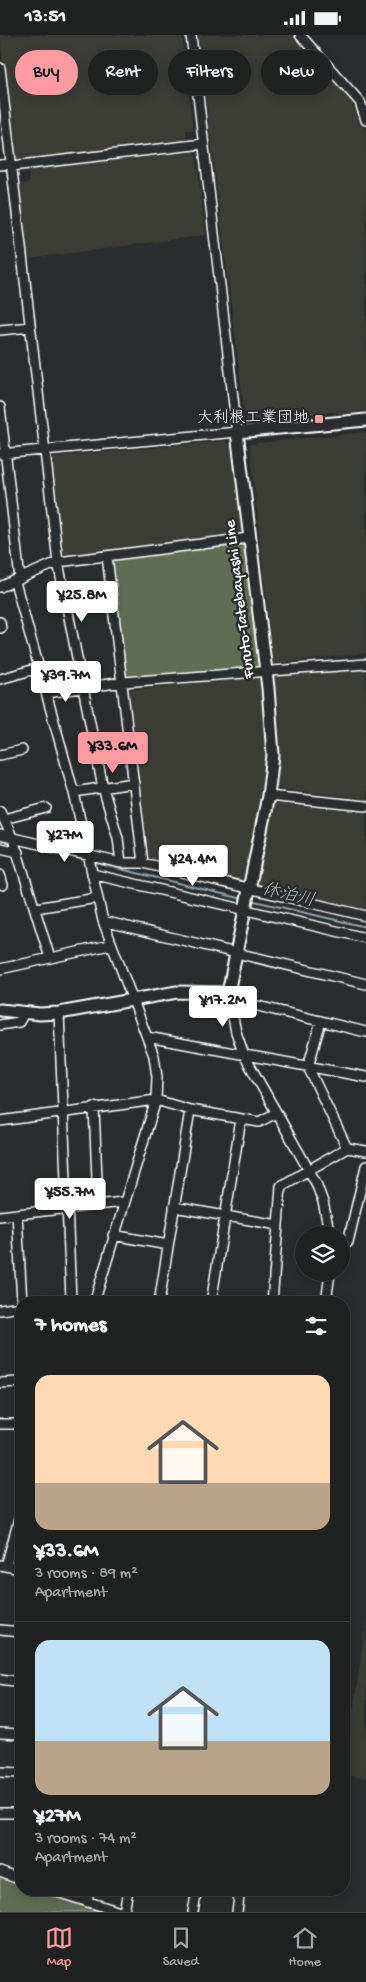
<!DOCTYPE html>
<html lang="en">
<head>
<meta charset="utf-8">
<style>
  body { margin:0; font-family:"Gochi Hand","Klee One",sans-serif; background:#2d2f2f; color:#f1f3f6; height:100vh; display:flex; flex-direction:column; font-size:19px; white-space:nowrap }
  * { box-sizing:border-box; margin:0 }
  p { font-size:16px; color:#a2a4a5 }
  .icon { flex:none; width:28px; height:28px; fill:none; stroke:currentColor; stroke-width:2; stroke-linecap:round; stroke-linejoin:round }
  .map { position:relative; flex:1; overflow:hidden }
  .side { position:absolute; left:15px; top:1261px; width:335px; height:600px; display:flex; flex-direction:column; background:#202222; border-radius:20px; box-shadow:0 2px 12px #0003,0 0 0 1px #3d3f40 }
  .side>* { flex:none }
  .banner { position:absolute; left:15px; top:15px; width:336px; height:45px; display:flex; gap:10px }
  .fabs { position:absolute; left:295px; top:1191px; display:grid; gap:10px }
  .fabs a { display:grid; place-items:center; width:55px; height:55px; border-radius:50%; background:#202222; box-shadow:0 2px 12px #0003,0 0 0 1px #3d3f40; font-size:25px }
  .price { position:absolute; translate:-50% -42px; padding:0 11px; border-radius:5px; background:#fff; color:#222; font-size:16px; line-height:32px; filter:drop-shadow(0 1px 2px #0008) }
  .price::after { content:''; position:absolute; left:50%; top:30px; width:15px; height:11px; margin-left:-8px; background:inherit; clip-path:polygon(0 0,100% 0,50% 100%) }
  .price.on { background:#ff9aa2; color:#111 }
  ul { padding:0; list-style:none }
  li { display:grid; align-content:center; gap:10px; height:265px; padding:0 20px }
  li+li { border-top:1px solid #3d3f40 }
  li span { display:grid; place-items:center; height:155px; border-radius:15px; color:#555 }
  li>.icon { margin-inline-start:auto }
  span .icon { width:90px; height:90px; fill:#fffc; stroke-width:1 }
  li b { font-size:21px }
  h2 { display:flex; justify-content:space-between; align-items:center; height:60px; padding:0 20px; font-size:21px }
  .chip { padding:0 18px; border-radius:22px; background:#202222; box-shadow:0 2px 12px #0003,0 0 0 1px #3d3f40; font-size:18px; line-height:45px }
  .chip.on { background:#ff9aa2; color:#111 }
  .status { display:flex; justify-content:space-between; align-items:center; height:35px; padding:0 25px; background:#202222; direction:ltr }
  .status svg { height:14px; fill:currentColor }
  .menu { display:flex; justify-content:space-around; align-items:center; height:70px; border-top:1px solid #3d3f40; background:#202222; font-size:14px; color:#a2a4a5 }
  .menu a { display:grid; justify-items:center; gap:2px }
  .menu .on { color:#ff9aa2 }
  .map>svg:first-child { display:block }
  .built { fill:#3e3e39 }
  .green { fill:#616c53; stroke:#b0b6a9 }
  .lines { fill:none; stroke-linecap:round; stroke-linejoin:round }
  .stream { stroke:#95a4ac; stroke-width:2 }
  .minor-casing { stroke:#fff; stroke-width:12 }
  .major-casing { stroke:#fff; stroke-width:15 }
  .minor { stroke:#2a2d2e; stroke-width:9 }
  .major { stroke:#2a2d2e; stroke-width:11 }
  .poi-dot { fill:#ff9aa2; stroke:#2a2d2e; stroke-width:2 }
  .labels { text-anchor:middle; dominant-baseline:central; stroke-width:5; stroke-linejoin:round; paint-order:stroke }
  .poi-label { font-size:16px; fill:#fff; stroke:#2a2d2e; text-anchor:end }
  .street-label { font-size:16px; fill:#fff; stroke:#2a2d2e }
  .water-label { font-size:18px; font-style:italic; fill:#a7b4ba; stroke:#2a2d2e }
</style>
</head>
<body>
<div class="status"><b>13:51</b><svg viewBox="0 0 49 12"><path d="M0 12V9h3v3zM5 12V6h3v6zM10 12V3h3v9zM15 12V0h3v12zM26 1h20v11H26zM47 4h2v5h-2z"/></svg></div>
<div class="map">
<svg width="366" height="1877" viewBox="0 0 366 1877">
  <rect width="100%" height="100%" fill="#2a2d2e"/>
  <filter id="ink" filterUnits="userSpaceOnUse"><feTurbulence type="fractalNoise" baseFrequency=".02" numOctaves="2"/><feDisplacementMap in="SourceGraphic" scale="10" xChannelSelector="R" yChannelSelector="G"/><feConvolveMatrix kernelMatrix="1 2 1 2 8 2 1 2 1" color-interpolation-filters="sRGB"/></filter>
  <g filter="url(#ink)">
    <!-- built -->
    <path class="built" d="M0,0h182l11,95h-7v10l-168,20 -4,-4z
      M198,0h97l62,69 9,30v277l-29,3 -6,-2 -25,3 -6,3 -49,4 -6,-5z
      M193,117l3,3 10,80 -179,24 -9,-75 11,-1 -1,-13z
      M366,397v221l-93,11 -23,-220z
      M225,406l6,4 11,87 -181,26 -11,-98 2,-3z
      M366,635v129l-92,-11 -2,-112z
      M261,642l6,74 -5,43 -18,88 -95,-24 -20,-168z
      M273,768l93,10v97l-112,-26z
      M366,1587v156l-22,-3z"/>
    <!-- green -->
    <path class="green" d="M245,510l14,123 -134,11 -13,-120z
      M0,1842l21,8v5h16l70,22h-102l-5,-5z"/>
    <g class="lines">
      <!-- stream -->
      <path class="stream" d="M0,805l10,3
        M17,809l68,16
        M92,827l151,37
        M250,865l116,27"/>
      <!-- minor casing -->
      <g class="minor-casing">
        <path id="minor" d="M300,0l60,67 6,18
          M0,33l58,494 45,226 15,50 3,25
          M0,130l11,-1
          M12,131l191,-22
          M0,295l30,-3
          M0,372l20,172
          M0,419l237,-22 -46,-397
          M107,521l36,307
          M15,547l59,211 29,128 51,135 3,21 -1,23 34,10 69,12 17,-9
          M0,552l58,-25 191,-24
          M0,587l1,6
          M0,644l39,-11
          M46,658l77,-11 243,-18
          M0,720l22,-5
          M74,757l60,-9
          M268,761l98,10
          M0,776l13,28 37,119
          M4,784l42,-11
          M0,800l121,28h22l223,53
          M0,813l18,4
          M92,839l274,64
          M0,840l3,10
          M36,873l61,-10
          M103,886l263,63
          M0,934l110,-24
          M228,958l8,39 8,23 72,128 7,19 7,33
          M228,958l13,9 125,30
          M59,978l12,286
          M321,986l-13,46 39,81
          M0,990l19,-3 5,-9
          M147,1002l219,40
          M94,1072l4,97
          M0,1086l156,-21 -62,203
          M174,1172l104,18
          M17,1179l5,89
          M0,1181l123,-14
          M113,1200l55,10
          M341,1208l7,-1 18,-76
          M51,1268l20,-4 17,4
          M159,1268l31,-193
          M211,1268l30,-184
          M272,1268l9,-117 66,-38 19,3
          M326,1268l4,-30
          M0,1275l21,-3
          M0,1348l21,-1
          M0,1389h21
          M0,1530l21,4
          M6,1531l15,-54
          M0,1595l21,2
          M0,1644l21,3
          M0,1698l21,1
          M0,1737l21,1
          M0,1778h21
          M0,1837l21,8
          M51,1855l69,22
          M182,1855l14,2
          M87,1867l2,-12
          M124,1877l4,-22
          M193,1877l4,-22
          M237,1877l3,-22"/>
      </g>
      <!-- major casing -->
      <g class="major-casing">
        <path id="major" d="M0,975l40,4 19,-1 118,-21 51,1 40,-197 5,-41 -5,-67 -31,-256 129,-12"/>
      </g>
      <!-- minor -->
      <use href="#minor" class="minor"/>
      <!-- major -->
      <use href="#major" class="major"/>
    </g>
  </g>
  <!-- markers -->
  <rect class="poi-dot" x="314" y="379" width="10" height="10" rx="2.5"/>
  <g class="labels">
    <!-- poi labels -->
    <g class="poi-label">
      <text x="309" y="384">大利根工業団地</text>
    </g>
    <!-- street labels -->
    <g class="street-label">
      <text transform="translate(241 564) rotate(-97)">Furuto-Tatebayashi Line</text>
    </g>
    <!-- water labels -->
    <g class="water-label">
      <text transform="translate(288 861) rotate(13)">休泊川</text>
    </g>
  </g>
</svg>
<div class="fabs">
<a><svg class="icon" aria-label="layers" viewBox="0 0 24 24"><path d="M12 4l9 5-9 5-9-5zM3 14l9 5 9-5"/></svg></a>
</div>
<b class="price" style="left:82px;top:588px">¥25.8M</b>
<b class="price" style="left:66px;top:668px">¥39.7M</b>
<b class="price on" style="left:113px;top:739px">¥33.6M</b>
<b class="price" style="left:65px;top:828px">¥27M</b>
<b class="price" style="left:193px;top:852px">¥24.4M</b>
<b class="price" style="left:223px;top:993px">¥17.2M</b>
<b class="price" style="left:70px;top:1185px">¥55.7M</b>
<div class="banner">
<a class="chip on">Buy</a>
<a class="chip">Rent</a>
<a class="chip">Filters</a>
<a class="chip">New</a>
</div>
<section class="side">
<h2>7 homes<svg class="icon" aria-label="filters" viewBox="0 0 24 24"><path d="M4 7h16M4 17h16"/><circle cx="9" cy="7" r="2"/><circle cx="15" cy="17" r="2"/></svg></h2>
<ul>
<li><span style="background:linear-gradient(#ffd9b3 70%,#b9a48a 0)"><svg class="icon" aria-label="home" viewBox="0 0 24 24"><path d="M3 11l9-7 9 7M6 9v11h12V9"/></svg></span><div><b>¥33.6M</b><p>3 rooms · 89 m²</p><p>Apartment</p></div></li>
<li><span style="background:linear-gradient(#bfe0f5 65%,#b9a48a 0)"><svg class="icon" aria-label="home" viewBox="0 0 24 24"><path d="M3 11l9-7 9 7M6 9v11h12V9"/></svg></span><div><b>¥27M</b><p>3 rooms · 74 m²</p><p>Apartment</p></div></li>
</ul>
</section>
</div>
<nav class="menu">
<a class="on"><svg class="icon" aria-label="map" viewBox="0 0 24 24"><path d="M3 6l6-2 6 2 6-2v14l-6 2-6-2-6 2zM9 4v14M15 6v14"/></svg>Map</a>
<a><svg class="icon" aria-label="saved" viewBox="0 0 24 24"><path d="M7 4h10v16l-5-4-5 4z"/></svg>Saved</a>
<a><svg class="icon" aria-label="home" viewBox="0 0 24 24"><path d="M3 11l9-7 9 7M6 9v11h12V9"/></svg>Home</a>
</nav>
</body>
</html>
